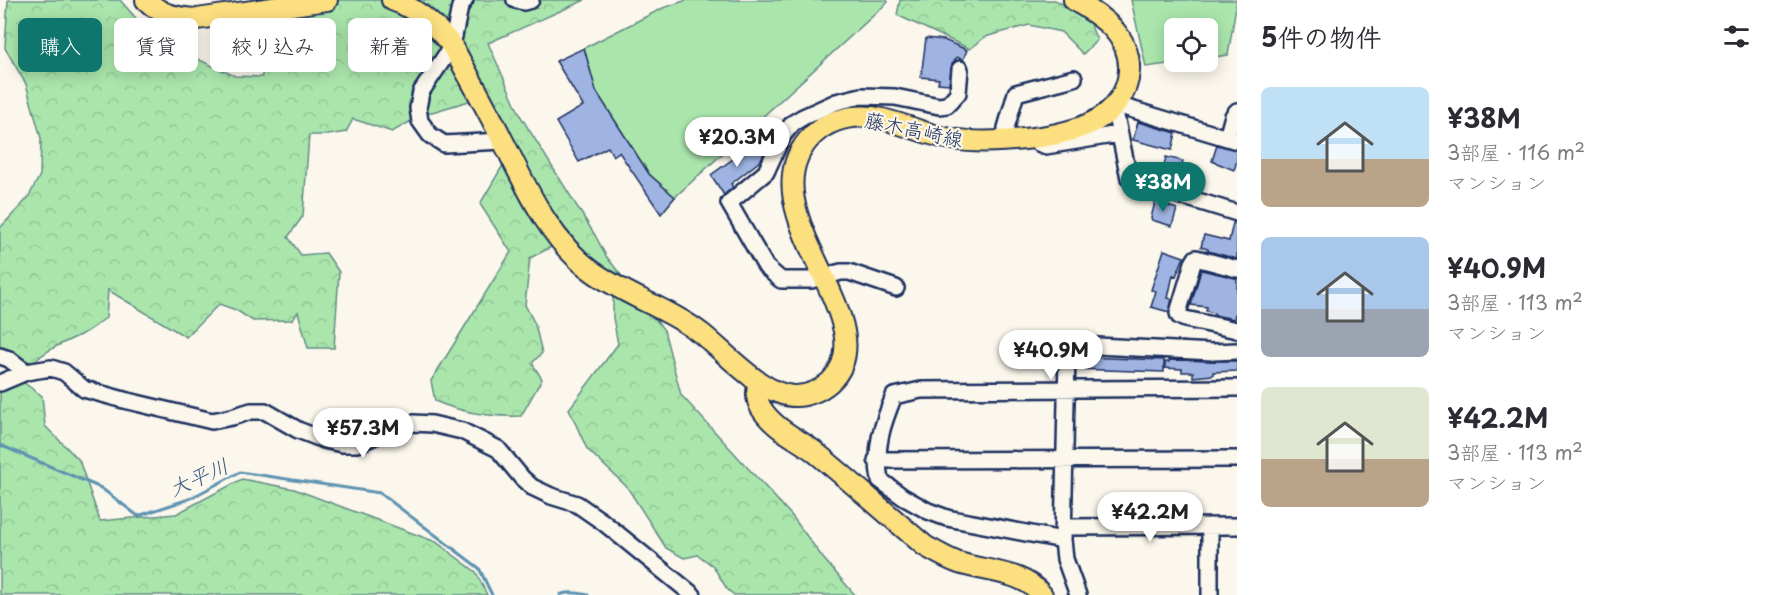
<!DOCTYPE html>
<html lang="ja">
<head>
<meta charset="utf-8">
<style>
  body { margin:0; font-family:"Playpen Sans","Klee One",sans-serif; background:#f7f7f7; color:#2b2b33; height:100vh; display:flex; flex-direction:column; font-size:22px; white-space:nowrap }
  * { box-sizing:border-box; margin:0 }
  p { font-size:20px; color:#7c7c81 }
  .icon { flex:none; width:33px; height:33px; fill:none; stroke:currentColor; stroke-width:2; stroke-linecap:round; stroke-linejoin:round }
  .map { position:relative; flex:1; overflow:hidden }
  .details { display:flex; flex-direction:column; background:#fff; width:540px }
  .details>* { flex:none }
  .guide { position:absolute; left:18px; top:18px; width:570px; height:54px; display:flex; gap:12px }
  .buttons { position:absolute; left:1164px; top:18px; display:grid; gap:12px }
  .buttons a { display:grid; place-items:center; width:54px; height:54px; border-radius:9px; background:#fff; box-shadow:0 3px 15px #0003; font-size:30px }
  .price { position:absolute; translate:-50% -51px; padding:0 14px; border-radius:21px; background:#fff; color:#222; font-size:20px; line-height:39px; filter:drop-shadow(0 2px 3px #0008) }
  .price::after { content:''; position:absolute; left:50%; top:36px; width:18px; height:14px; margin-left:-9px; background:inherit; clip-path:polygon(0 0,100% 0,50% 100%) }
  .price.selected { background:#0f766e; color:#fff }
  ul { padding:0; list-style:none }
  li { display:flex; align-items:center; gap:18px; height:150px; padding:0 24px }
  li span { display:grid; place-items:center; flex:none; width:168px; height:120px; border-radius:9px; color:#555 }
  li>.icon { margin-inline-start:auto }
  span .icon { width:72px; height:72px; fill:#fffc; stroke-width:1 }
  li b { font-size:26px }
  h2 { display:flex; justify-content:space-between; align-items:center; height:72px; padding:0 24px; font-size:26px }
  .pill { padding:0 21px; border-radius:9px; background:#fff; box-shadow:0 3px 15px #0003; font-size:21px; line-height:54px }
  .pill.selected { background:#0f766e; color:#fff }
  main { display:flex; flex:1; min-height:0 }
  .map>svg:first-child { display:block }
  .green { fill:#aae6ac; stroke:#628a85; stroke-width:1.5 }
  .forest { fill:url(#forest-crowns); stroke:#628a85; stroke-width:1.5 }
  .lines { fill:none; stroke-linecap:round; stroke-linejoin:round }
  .stream { stroke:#5d92b2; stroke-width:3 }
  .building { fill:#9fb4e2; stroke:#1b2f5e; stroke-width:1.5 }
  .minor-casing { stroke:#1b2f5e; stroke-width:20 }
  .major-casing { stroke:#1b2f5e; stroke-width:24 }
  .minor { stroke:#fbf7ec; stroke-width:15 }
  .major { stroke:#fce080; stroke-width:20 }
  .labels { text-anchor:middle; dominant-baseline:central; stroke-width:4.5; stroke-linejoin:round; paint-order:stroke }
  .street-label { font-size:20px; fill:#1b2f5e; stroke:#fbf7ec }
  .water-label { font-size:21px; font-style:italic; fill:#365881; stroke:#fbf7ec }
</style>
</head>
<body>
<main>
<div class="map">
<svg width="1237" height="595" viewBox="0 0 1237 595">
  <defs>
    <pattern id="forest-crowns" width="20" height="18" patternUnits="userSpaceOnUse" patternTransform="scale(1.5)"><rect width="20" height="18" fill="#aae6ac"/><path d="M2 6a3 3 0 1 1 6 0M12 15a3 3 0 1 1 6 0" fill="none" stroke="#92c696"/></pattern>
  </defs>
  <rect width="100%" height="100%" fill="#fbf7ec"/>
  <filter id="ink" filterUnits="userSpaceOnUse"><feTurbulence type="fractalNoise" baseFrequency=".0167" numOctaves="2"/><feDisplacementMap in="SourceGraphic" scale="12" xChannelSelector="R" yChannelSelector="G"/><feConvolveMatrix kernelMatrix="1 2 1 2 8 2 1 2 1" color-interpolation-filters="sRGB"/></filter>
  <g filter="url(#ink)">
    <!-- green -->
    <path class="green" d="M687,0h200l1,2 -213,195 -26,-23 -53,-83 -12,-43 79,-40z
      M1131,0h106l-9,55 -20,3v-30h-34v34h8l-36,5z"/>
    <!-- forest -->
    <path class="forest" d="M8,0h112l35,40 80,36 27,1 -1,-77h324l-97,43 33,74 74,118 11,21 58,74 17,65 111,121 31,42 32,37h-121l-7,-6 -14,-23 -15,-11 -14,3 -18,-10 -39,-61 -40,-38 -18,-40 49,-65 -5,-26v-39l-48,-39 -35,18 -5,47 10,19 7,29 -10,10 10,16 -21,37c-29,1 -59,-3 -86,-15l-4,-20 80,-129 -31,-48 32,-54 -25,-60 -18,11 -47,14 -30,17 -39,-13 -7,13 -18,3h-19l-6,81 -15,21 13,18 25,-2 13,19 -5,76h-26l-10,-36 -6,8 -39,1 -17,-11 -17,-6 -33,33 -78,-47 -2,28c-6,4 -13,10 -20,14 -19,10 -37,15 -53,31l-33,-13v-122l28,-30 12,-23 1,-37 -15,-54 -21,-36z
      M900,0h155l32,17 10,23 -14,14 -22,-22 -32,-7 -44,12 -15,12 -73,-34z
      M23,382l19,14 3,30 34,34 21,61 76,-7 66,-35 52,10 142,53 40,30 11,23h-487v-207z"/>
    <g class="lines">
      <!-- stream -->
      <path class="stream" d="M0,445l101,43 37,28 51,-17 51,-27 140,21 99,75 13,27
        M560,595c8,-4 19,-2 28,0"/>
    </g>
    <!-- building -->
    <path class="building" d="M926,38l18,2 23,10 -4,10 -6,-3 -5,7 -3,20 -11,-1 1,-4 -18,-2z
      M584,48l12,43 53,83 26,23 -14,17 -42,-62 -6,4 -5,-9 -29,15 -23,-40 27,-16 -27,-45z
      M1138,122l38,11 -4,17 -39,-10z
      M755,143l9,11 -4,7 -29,23 2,3 -9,8 -13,-20z
      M1217,145l20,5v11l-3,9 -22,-9z
      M1166,157l17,4 -4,14 -16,-5z
      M1156,198l11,4 -2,3 12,4 -5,17 -20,-6 -1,-2z
      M1233,223h4v36l-29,-8v-2l-7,-2 3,-12 25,6z
      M1164,250l20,7 -8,19 -3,-1 -5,23 4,1 -3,13 -18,-5 5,-16 -5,-1z
      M1201,270l36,8v36h-2l-1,5 -20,-4v-2l-8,-2 1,-4 -16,-2z
      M1080,357l84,3v12l-88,-3 1,-9z
      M1169,360l68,1v10l-24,1v3l-20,2v-5h-11v-3l-17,-1v-6h4z"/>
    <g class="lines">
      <!-- minor casing -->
      <g class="minor-casing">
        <path id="minor" d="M465,0l-5,7 -8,39 -31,46 -3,16 2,13 10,14 14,9 59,-3
          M515,0l9,2 7,-2
          M1117,103l10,5 110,33
          M1112,109l4,7 13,62 7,4 101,31
          M1033,138l5,5 8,3 73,-12
          M1227,138l6,-22 4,-5
          M1006,140v-12l10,-35 58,-15
          M1237,269l-41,-11 -3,5 -15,50 1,3 6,3 52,11
          M896,288l-47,-16h-8l-30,8h-30l-15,-13 -37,-64 37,-31 17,-37 10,-12 10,-6 33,-15 25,-6 34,1 44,9 8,-1 11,-12 2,-24
          M0,356l9,3 17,13
          M0,383l26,-11 25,-4 13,4 20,17 40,11 88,21 20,-4 19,-6h14l33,19 26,10 18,4h15l38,-17 18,-4 19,1 30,7 36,18 24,29 10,9 19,9 26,8 26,18 90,73
          M876,460l361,-1
          M1210,526v69
          M1063,527l174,-1
          M1063,540l-116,-22 -19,-7 -25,-14 -23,-17c-6,-32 2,-55 14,-84l27,-6 316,-2
          M1078,595l-13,-36 -2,-19 4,-185 11,-10 135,7 24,-1"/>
      </g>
      <!-- major casing -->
      <g class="major-casing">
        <path id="major" d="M146,0c15,15 30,18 51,19l130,-19
          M392,0c26,9 44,25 60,46 18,32 35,63 51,95 24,47 46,99 89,130 34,25 76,37 110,63 24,19 62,63 94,62 12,0 25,-6 34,-14 63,-59 -91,-175 -17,-247 16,-15 38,-20 59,-18 27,4 53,18 80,22 36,6 110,0 143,-18 19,-10 33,-29 34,-50 2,-36 -29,-56 -55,-71
          M759,382c-3,10 -3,17 2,26 13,21 36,30 54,44 37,30 73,63 110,94 11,6 22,13 34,17 28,9 64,8 83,32"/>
      </g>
      <!-- minor -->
      <use href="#minor" class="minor"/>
      <!-- major -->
      <use href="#major" class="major"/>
    </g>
  </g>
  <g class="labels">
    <!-- street labels -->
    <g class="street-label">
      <text transform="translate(914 129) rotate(12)">藤木高崎線</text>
    </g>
    <!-- water labels -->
    <g class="water-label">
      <text transform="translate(198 476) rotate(-24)">大平川</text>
    </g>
  </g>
</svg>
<div class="buttons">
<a><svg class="icon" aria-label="locate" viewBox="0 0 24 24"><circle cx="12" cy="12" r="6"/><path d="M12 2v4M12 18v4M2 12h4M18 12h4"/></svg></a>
</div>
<b class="price" style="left:737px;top:168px">¥20.3M</b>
<b class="price selected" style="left:1163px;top:213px">¥38M</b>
<b class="price" style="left:1051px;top:381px">¥40.9M</b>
<b class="price" style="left:363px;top:459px">¥57.3M</b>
<b class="price" style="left:1150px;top:543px">¥42.2M</b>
<div class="guide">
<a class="pill selected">購入</a>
<a class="pill">賃貸</a>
<a class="pill">絞り込み</a>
<a class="pill">新着</a>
</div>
</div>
<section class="details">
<h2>5件の物件<svg class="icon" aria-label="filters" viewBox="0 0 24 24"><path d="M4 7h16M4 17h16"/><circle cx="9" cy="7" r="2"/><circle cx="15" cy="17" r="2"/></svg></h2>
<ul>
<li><span style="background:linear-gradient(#bfe0f5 60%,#b9a48a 0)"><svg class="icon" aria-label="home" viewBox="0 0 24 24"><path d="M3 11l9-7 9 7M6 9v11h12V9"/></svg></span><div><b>¥38M</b><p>3部屋 · 116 m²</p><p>マンション</p></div></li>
<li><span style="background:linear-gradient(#a9c7e8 60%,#9aa5b1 0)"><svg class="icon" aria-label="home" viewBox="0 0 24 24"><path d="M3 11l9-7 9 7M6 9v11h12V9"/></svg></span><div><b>¥40.9M</b><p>3部屋 · 113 m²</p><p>マンション</p></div></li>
<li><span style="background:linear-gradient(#dfe7d0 60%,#b9a48a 0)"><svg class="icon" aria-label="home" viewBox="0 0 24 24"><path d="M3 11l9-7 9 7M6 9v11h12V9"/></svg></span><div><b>¥42.2M</b><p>3部屋 · 113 m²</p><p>マンション</p></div></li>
</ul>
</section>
</main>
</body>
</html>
